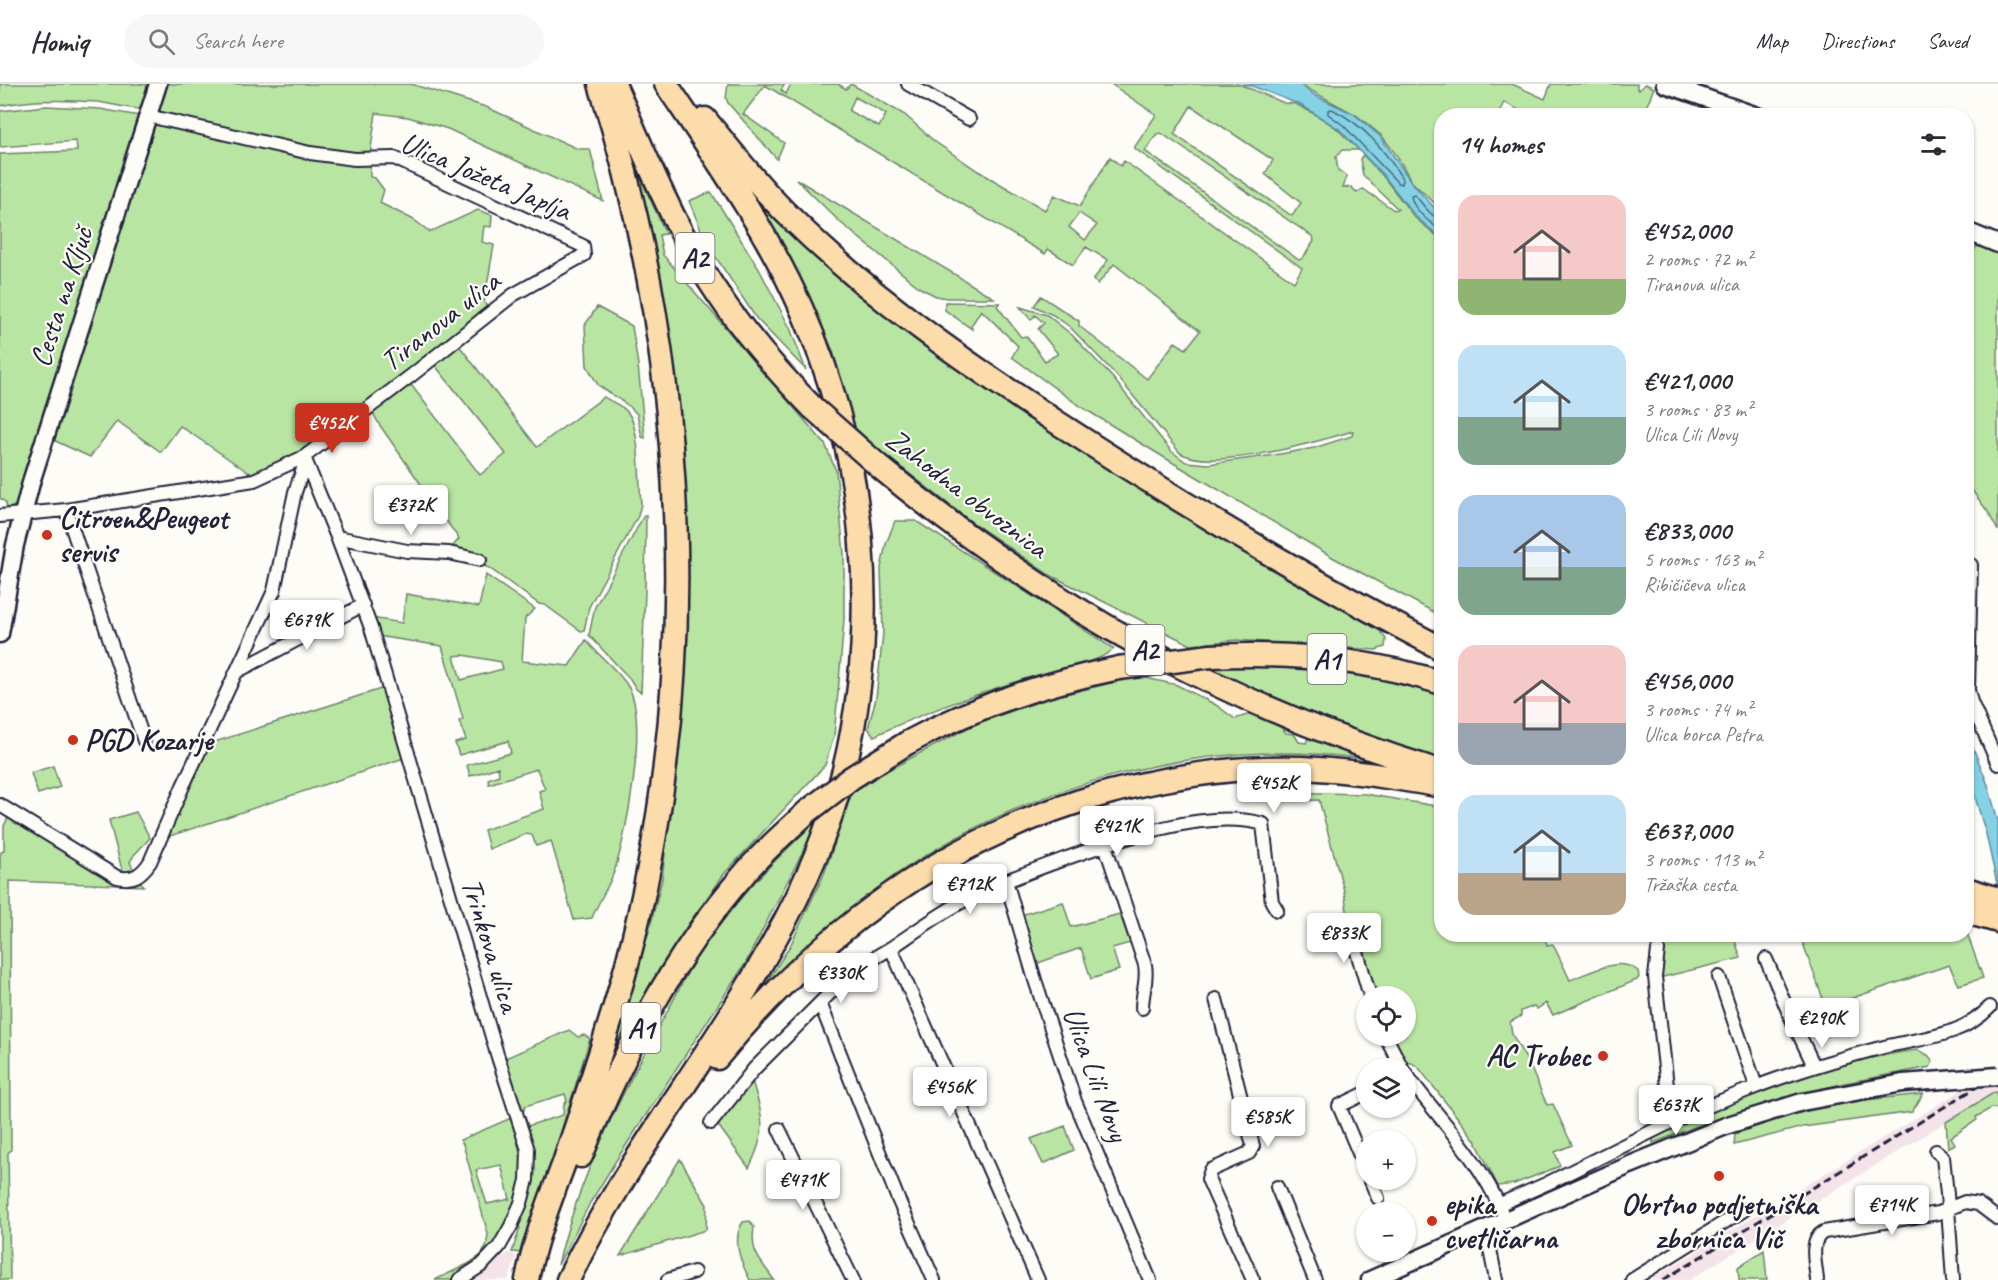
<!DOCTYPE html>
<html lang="en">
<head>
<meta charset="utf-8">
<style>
  body { margin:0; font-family:Caveat,sans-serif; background:#f7f7f7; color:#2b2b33; height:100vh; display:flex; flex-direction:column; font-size:22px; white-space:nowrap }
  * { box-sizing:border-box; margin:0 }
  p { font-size:20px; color:#7c7c81 }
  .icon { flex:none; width:33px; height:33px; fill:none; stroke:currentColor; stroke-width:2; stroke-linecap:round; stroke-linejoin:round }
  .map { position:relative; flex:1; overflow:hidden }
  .panel { position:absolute; left:1434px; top:24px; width:540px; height:834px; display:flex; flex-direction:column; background:#fff; border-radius:24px; box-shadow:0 2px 4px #0004 }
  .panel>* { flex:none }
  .fabs { position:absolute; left:1356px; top:902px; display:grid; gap:12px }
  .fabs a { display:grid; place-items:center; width:60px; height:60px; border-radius:50%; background:#fff; box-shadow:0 2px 4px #0004; font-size:30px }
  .price { position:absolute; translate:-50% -51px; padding:0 14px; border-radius:6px; background:#fff; color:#222; font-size:20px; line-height:39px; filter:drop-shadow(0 2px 3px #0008) }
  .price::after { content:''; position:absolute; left:50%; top:36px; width:18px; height:14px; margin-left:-9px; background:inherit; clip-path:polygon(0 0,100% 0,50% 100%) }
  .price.active { background:#c8321e; color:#fff }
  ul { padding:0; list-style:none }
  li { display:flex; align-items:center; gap:18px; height:150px; padding:0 24px }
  li span { display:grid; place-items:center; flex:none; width:168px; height:120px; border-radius:18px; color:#555 }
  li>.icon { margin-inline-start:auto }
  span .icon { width:72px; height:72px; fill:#fffc; stroke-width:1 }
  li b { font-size:26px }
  h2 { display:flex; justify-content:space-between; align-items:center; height:72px; padding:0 24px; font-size:26px }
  header { display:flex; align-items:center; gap:36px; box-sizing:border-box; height:84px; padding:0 30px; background:#fff; border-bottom:2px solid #e1e1e2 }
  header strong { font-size:28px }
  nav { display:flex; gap:33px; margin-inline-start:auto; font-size:21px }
  .search { width:420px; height:54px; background:#f7f7f7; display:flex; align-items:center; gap:15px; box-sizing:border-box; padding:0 21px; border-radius:33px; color:#7c7c81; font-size:22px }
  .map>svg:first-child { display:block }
  .built { fill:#f4e3e8 }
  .green { fill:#b9e5a2; stroke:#6e846e; stroke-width:1.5; fill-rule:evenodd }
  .water { fill:#85d2e4; stroke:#5d8ca0; stroke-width:1.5 }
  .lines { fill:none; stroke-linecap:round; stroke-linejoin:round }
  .shore { stroke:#4a687f; stroke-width:1.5 }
  .street-casing { stroke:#22223b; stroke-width:16 }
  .secondary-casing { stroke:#22223b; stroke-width:21 }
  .highway-casing { stroke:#22223b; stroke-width:27 }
  .street { stroke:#fdfcf7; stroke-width:12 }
  .secondary { stroke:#fdfcf7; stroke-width:16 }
  .highway { stroke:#fddcac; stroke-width:22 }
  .rail { stroke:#22223b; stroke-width:3; stroke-dasharray:9 4.5; stroke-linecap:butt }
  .secondary-bridge-casing { stroke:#22223b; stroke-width:21; stroke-linecap:butt }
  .highway-bridge-casing { stroke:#22223b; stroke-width:27; stroke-linecap:butt }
  .secondary-bridge { stroke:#fdfcf7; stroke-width:16 }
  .highway-bridge { stroke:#fddcac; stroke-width:22 }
  .poi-dot { fill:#c8321e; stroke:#fdfcf7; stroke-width:2 }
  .labels { text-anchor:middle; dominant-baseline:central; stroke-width:4.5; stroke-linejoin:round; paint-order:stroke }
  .shield { fill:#fdfcf7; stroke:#646373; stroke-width:1.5 }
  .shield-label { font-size:28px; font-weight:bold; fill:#22223b }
  .street-label { font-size:30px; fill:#22223b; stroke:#fdfcf7 }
  .poi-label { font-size:30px; font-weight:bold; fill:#22223b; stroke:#fdfcf7; text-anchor:start }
</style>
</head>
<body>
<header>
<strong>Homiq</strong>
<div class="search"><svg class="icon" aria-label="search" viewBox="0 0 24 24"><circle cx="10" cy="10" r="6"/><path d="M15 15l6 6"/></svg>Search here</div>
<nav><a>Map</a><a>Directions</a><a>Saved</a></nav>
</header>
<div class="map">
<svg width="1998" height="1196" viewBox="0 0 1998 1196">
  <rect width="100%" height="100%" fill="#fdfcf7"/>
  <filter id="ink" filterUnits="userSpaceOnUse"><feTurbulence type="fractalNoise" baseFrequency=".0167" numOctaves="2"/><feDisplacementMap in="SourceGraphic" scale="12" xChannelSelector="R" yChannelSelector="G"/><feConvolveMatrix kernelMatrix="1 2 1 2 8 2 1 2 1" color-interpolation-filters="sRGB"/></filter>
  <g filter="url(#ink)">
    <!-- built -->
    <path class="built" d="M1998,984v22l-309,190h-39z
      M509,1169l8,3 -9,24h-44z"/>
    <!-- green -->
    <path class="green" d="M0,0h151l-8,23 -3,2c-15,-1 -28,-5 -42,-7 -28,-2 -71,-3 -98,4z
      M165,0h246l75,23 92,42h12l13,52 -155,-72 -40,-12 -32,-4 -6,42 -39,-2 -170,-37 -4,-5z
      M728,0h57l-4,6 5,4 5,-10h47l8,5 5,-5 54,31 29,26 44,30 67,39 9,-15 26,11 30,-49 11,9 3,-5 170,121 8,-14 -168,-120 22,-33 -45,-31h128l45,19 12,1 22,12 17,11 24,23h-17l-6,7 2,13 9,6 -4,12 8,-1 6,6 6,-4 31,21 4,-1 -35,-34 -3,-16 3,-4 19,20 33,43 26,21v377l-107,-58 -169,-100 -85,-52 -68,-49 6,-11 -37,-36 -10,16 1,3 -27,-19v-8l55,1 -3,3 24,31 5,-1 19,25 13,-7 -20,-25 6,-6 -9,-8 -4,5 -11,-13 27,8 25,20 40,42 59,74 15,11 22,2 67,-9 39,-7 38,-12 1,-5c-37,11 -140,41 -173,22l-64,-78 -46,-48 -17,-12 -19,-9 7,-10 38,25v5l68,53 28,-37 11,7 14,-18 -86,-67 -16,20 -5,-4 15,-20 -22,-13 -13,18 -25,-16 -3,5 -280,-169 -22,29 41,29 -7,16 -49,-56 -2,-5zM855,13l31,17 -7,13 -30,-16zM1191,22l82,54 -8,14 36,29 -9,13 -118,-82zM1161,49l152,104 1,4 -11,17 -4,2 -154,-109 12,-17zM1079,129l18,12 -12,15 -16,-13z
      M1303,0h209l33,15 6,-15h86v5l2,1 6,-6 9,4 -11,27h-122l1,-3 -18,-10 -6,13 -56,1 -1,93 -29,-27 -15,-26 -15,-20 -26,-21 -48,-26z
      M46,22l54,3 40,7 -121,383 -2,5 -10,6 -1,-7 -6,-5v-344l77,-3 -1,-10 -76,6v-36z
      M155,38l215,39v16l5,1 9,12 -4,13 34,17 16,12 48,-22 14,5 -1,12 -7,-1 -2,16 12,3 -10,58 3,3c-75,60 -146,128 -233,170l-74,-50 -19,26 -44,-31 -27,36 -39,-18z
      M629,69l37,81 -7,1 4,20 162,189 11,27 8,83v65l-5,62 -5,55 -9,29 -101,109 -35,49 -69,125 -6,2 35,-119 13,-52 20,-171 2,-115z
      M796,95l198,119h-47l-11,-2 -16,-8 -79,-65z
      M750,104l55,54 463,321 112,68 6,8 -1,8 -9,3 -140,-10 -45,5 -143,-71 -79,-54 -90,-70 -25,-23 -21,-76 -26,-59z
      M711,108l48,77 31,59 16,42 -50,-52 -50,-76 -17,-41z
      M1979,158l19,6v283l-10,-19 -17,-23h-4v-226z
      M597,223l35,19 6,39 7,73 -3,-1 -5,-23 -8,-8 -31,-21 -11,-19 -2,-41z
      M458,260l79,103 67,-50c9,6 21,9 26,19 10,17 9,67 11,88l-3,12 -49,91 -5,24h-3l-36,-26 -6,-1 -50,-36 -35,-14 -2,-7 7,-8 -80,-115 -7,-13 37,-29 71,93 26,-21 -72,-90z
      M646,431l-1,76 -4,101 -4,-2 -7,-11 -41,-44 6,-28 48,-90z
      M895,437h21l198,128c-23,18 -58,20 -86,29 -53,16 -104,34 -154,58l-6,-8 8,-30 7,-65 -2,-65 5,-24z
      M486,491l49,34 -10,9 -3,43 47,5 17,-26c13,17 32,29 43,48 19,34 -2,147 -15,184 -6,16 -16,30 -22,46l-18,2 -23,-79 -15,5 -4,-11 -6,-1 -37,15 -5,-19 60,-21 -5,-18 6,-2 -8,-20 -48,15 -1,-5 11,-4 -1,-8 -28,9 -3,-11 44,-12 -3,-12 -49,14 -4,-12 11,-3 -7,-19 4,-2 -21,-73 -65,-10 -6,-18 31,5 4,-29 73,13zM463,571l38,7 2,7 -42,11 -7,-24z
      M1283,580c53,7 107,12 158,29v70l-70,-21 -171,-74z
      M1132,591l45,10 39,20 19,14 15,-5c12,7 28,7 36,19l8,1 5,8 7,1 3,-7 49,19 -2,3c-161,-21 -332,28 -465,120 -17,12 -32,29 -47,43 -30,27 -59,53 -88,79l34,-54 34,-72 28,-81 14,-11 109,-58 74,-26 66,-16z
      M384,604l20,70 -240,80 41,-93z
      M53,682l7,21 -22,7 -7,-21z
      M1274,708l91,2 76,13 1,127 102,1 3,10 6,-1 17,36c19,-7 50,-25 68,-9l1,6 -2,3 -84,35 -7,-12 -9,6 -3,-3 -13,5v5l-11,6 2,12 18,32 17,39 6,-1 19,41 -17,7 5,14 -46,18 -16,2 -23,-46 -56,-72 -7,-5h-5l-12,-17 -4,-11h15v-39h-31l-26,-72 -5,-33 -25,-91 -45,1z
      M136,728l14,26 -16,17 -4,7 5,11 -9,2 -5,-9 -12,-46z
      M12,733l65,39 61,23 6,7 -134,-5 1,269 -3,3 2,127h-10v-423l1,-5 3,-1v-25l4,-8z
      M820,734l-75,146 -128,195 -27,44 -32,62c21,-90 65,-174 110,-255 12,-21 21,-44 35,-64 32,-48 75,-89 117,-128z
      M1063,818l8,25 49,-13 10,29 -18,5 7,22 -28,9 -10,-31 -46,16 -14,-49z
      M1967,849l16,45 -24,7 -10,-20 -123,42 -26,-72 166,-1z
      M1690,851h69l-24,6 6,17 -82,20 5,-35z
      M569,946l9,7 6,-2 6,4 -67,214 -11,-1 8,-24 -5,-1 13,-93 -1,-8 36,-11 1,-11 3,-3 -2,-7 -40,12 -1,4 -5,1 -18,-51z
      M1917,966l11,5 5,6 -3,6 -85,16 -43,11 -105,32 -44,17v-3l2,-3c83,-40 171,-75 262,-87z
      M752,997c12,38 15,51 -3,87l-31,-43 1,-4z
      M1995,1008l3,7v10l-7,-1 -15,9 1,3 -26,17 4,7 -7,4 -2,-26z
      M1923,1010l-11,18 -109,15 -69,18 1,-11 49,-17 53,-14z
      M511,1034l12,45v20l-6,20 -22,44 -33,27 -12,6h-15l33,-16 13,-9 5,-8 2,-13 -25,-90 -3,-4zM501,1081l9,34 -23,5 -11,-34z
      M1065,1042l9,24 -31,14 -12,-25z
      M680,1075l27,46 -1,25 -86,26z
      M750,1137l4,6c-4,27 6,32 20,53h-24c-9,-17 -19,-40 -7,-58z
      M1764,1166l3,30h-28l-1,-13z"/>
    <!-- water -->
    <path class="water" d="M1242,0h57l17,12 38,18 27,23 31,46 29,32v23l-25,-21 -33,-42 -44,-46 -38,-24 -49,-19z
      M1966,646l22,55 10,36v67l-12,-54 -19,-64z"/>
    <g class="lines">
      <!-- shore -->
      <path class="shore" d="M1332,25c32,16 53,41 71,71l-1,4 -4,-1 -55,-58 -15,-11v-4z
        M1442,135c-12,-2 -19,-15 -27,-24l-4,1c2,14 19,27 31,35"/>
      <!-- street casing -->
      <g class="street-casing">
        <path id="street" d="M908,0l61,35
          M304,373l33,80 34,91 126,426 31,96 -1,30 -6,23 -10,23 -12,21 -17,18 -23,15
          M66,426l78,231
          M0,432l66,-6 188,-30 50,-23 108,-82 101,-80 71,-40 -1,-9 -189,-88 -39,1 -45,-6 -162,-37
          M337,453l70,14 42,2 31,7
          M1971,481l-3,125 3,12 27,62
          M238,587l125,-66
          M0,721l117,72c16,4 24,-2 33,-15l33,-76 91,-195 21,-99 8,-23 1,-12
          M1105,761l40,120c3,15 -3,28 -3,43
          M1006,797l29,99 40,121 75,179
          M1342,836l12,22 16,54
          M891,864c25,-17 51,-36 78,-50 31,-16 65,-28 98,-40 54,-19 139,-50 196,-34l9,78 5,8
          M1766,875l22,52 26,55
          M859,883l32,-19 147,332
          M1719,893l37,109
          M1216,915l37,147 -4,7 -38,17 -3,9 45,101
          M820,919l21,-21
          M1385,951l17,33
          M1406,990c33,45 73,84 95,136
          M1366,1009l-27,13 27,64
          M1671,1038c47,-20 93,-40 142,-55 23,-7 47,-14 71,-20 37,-9 78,-10 106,-40
          M711,1039l43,-54 66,-66 78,196 36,81
          M779,1045l74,151
          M1936,1067l7,6 4,37 6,86
          M1370,1095l8,19
          M1277,1103l38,93
          M1498,1121l50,-22 123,-61 -16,-145 3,-27
          M1486,1145l10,51
          M668,1196l26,-8
          M1632,1196l112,-70
          M1817,1196c-1,-14 -9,-40 7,-48l114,-19 27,-11 13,2 20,15"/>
      </g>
      <!-- secondary casing -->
      <g class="secondary-casing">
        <path id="secondary" d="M1665,0l92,32
          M1966,147l32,13
          M0,550l15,-89 17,-66 126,-395
          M1370,1196l260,-115 98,-40 74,-23 101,-19"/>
      </g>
      <!-- highway casing -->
      <g class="highway-casing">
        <path id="highway" d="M614,0c27,61 52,124 86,182 31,52 70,98 113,142
          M705,35c28,34 55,69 87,100 80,79 173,143 266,204 124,81 252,157 384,226
          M881,384c169,140 351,240 561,304
          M1211,572c77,-4 156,3 231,27
          M907,659c67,-37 138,-60 212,-75
          M1966,805l32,10
          M1966,828l32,9
          M717,974c112,-138 252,-236 427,-274 51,-11 105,-18 158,-16 47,2 94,10 140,18
          M581,1072c41,-100 92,-201 164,-283 18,-22 41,-41 62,-61
          M527,1196c7,-40 23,-79 37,-117 22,-66 45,-132 63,-199 76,-289 62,-596 -27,-880
          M568,1196c57,-120 143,-223 206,-339 30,-53 55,-111 70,-171 37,-152 21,-317 -42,-460 -35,-80 -87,-153 -136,-226"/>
      </g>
      <!-- street -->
      <use href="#street" class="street"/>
      <!-- secondary -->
      <use href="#secondary" class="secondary"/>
      <!-- highway -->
      <use href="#highway" class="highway"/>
      <!-- rail -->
      <path class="rail" d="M1663,1196l335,-206"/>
      <!-- secondary-bridge casing -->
      <g class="secondary-bridge-casing">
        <path id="secondary-bridge" d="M1903,999l95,-7"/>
      </g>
      <!-- highway-bridge casing -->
      <g class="highway-bridge-casing">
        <path id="highway-bridge" d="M813,324l68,60
          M1119,584l92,-12
          M807,728l44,-34 56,-35"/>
      </g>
      <!-- secondary-bridge -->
      <use href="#secondary-bridge" class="secondary-bridge"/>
      <!-- highway-bridge -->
      <use href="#highway-bridge" class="highway-bridge"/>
    </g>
  </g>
  <!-- markers -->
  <g class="poi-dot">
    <circle cx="47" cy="451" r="6"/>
    <circle cx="73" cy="656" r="6"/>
    <circle cx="1603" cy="972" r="6"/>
    <circle cx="1719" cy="1092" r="6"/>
    <circle cx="1432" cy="1137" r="6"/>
  </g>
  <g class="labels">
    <!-- shield labels -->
    <g class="shield">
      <rect x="675.5" y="149" width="39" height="50" rx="4.5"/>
      <rect x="1125.5" y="541" width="39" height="50" rx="4.5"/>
      <rect x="1307.5" y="550" width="39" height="50" rx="4.5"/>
      <rect x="621.5" y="919" width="39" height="50" rx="4.5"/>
    </g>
    <g class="shield-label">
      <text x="695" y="174">A2</text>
      <text x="1145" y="566">A2</text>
      <text x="1327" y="575">A1</text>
      <text x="641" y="944">A1</text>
    </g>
    <!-- street labels -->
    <g class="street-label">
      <text transform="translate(486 92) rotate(23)">Ulica Jožeta Japlja</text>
      <text transform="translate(61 213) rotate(-72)">Cesta na Ključ</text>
      <text transform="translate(440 237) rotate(-38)">Tiranova ulica</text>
      <text transform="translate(967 409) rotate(37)">Zahodna obvoznica</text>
      <text transform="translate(491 861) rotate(73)">Trinkova ulica</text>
      <text transform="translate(1096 990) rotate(70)">Ulica Lili Novy</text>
    </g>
    <!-- poi labels -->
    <g class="poi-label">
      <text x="59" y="434">Citroen&amp;Peugeot<tspan x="59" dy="34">servis</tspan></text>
      <text x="85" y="656">PGD Kozarje</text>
      <text x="1591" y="972" text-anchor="end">AC Trobec</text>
      <text x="1444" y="1120">epika<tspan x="1444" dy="34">cvetličarna</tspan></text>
      <text x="1719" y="1120" text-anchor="middle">Obrtno podjetniška<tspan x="1719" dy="34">zbornica Vič</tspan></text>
    </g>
  </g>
</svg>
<div class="fabs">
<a><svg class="icon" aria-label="locate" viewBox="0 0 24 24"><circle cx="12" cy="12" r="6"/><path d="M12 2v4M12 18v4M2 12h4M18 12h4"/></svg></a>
<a><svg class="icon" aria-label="layers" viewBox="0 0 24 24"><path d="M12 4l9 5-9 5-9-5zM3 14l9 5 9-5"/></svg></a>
<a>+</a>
<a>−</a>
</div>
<b class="price active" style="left:332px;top:370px">€452K</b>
<b class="price" style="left:411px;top:452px">€372K</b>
<b class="price" style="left:307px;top:567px">€679K</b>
<b class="price" style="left:1274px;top:730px">€452K</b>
<b class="price" style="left:1117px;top:773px">€421K</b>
<b class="price" style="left:970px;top:831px">€712K</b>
<b class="price" style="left:1344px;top:880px">€833K</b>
<b class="price" style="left:841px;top:920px">€330K</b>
<b class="price" style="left:1822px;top:965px">€290K</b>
<b class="price" style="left:950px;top:1034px">€456K</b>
<b class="price" style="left:1676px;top:1052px">€637K</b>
<b class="price" style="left:1268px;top:1064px">€585K</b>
<b class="price" style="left:803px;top:1127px">€471K</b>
<b class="price" style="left:1892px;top:1152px">€714K</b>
<section class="panel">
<h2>14 homes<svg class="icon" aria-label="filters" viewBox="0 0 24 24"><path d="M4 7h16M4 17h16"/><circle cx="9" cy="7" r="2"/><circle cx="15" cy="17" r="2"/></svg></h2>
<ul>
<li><span style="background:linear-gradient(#f6c9c9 70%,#8fb573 0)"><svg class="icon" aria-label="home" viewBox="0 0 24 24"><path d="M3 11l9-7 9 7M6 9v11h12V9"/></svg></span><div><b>€452,000</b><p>2 rooms · 72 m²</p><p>Tiranova ulica</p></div></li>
<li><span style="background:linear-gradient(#bfe0f5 60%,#7fa58c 0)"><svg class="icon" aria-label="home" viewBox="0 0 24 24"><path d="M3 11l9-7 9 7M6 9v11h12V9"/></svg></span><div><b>€421,000</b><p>3 rooms · 83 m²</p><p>Ulica Lili Novy</p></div></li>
<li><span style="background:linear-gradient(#a9c7e8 60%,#7fa58c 0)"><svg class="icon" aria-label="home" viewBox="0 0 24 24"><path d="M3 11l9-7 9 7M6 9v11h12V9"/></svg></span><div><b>€833,000</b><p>5 rooms · 163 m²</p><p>Ribičičeva ulica</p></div></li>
<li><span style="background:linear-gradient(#f6c9c9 65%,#9aa5b1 0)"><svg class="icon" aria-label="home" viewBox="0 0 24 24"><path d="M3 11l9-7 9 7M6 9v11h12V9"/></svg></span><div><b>€456,000</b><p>3 rooms · 74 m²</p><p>Ulica borca Petra</p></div></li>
<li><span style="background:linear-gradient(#bfe0f5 65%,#b9a48a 0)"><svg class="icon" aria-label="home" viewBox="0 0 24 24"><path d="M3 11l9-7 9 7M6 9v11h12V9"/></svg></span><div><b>€637,000</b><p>3 rooms · 113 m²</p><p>Tržaška cesta</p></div></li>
</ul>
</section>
</div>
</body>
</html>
